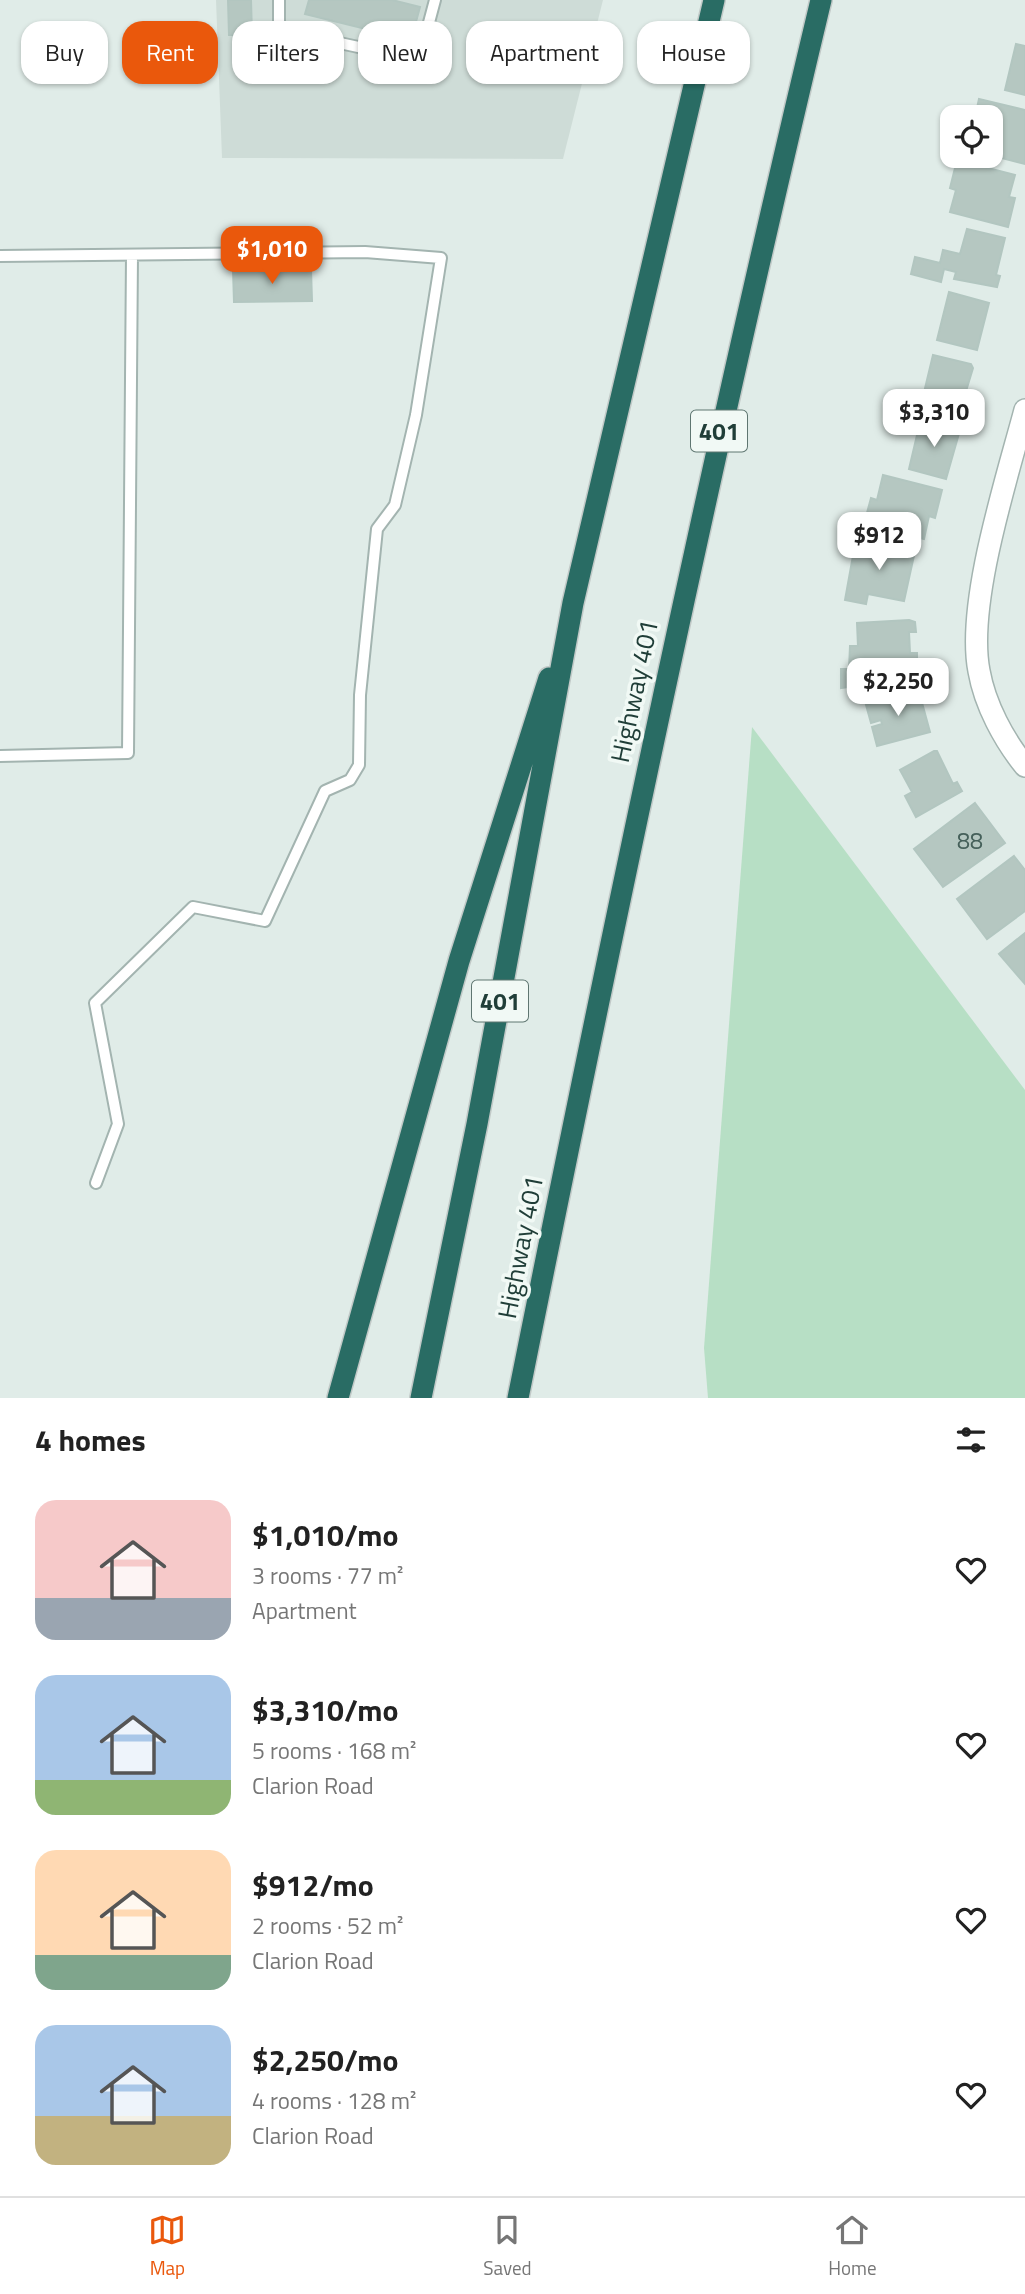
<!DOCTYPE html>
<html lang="en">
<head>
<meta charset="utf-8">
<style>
  body { margin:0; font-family:"Titillium Web",sans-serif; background:#f6f6f6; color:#222; height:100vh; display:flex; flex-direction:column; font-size:26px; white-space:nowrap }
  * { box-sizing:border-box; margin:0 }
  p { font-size:23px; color:#767676 }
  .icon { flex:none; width:38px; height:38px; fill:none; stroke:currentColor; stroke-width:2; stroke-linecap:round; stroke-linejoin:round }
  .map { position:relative; height:1398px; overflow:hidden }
  .side { display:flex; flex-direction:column; background:#fff; flex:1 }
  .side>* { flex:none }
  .top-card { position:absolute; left:21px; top:21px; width:984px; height:63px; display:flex; gap:14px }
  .fabs { position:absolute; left:940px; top:105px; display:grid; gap:14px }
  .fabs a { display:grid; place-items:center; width:63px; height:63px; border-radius:14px; background:#fff; box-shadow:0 2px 5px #0004; font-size:35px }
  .price { position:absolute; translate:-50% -60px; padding:0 16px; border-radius:14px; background:#fff; color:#222; font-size:23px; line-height:46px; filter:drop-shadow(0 2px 4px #0008) }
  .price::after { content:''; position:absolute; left:50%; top:42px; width:21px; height:16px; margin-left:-10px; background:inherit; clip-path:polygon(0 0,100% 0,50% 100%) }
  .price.on { background:#ea580c; color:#fff }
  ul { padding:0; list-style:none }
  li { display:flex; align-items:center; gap:21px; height:175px; padding:0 35px }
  li span { display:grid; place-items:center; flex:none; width:196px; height:140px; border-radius:21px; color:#555 }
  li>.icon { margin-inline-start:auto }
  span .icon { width:84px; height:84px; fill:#fffc; stroke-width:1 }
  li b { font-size:30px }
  h2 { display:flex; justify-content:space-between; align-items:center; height:84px; padding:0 35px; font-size:30px }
  .tag { padding:0 24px; border-radius:21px; background:#fff; box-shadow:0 2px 5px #0004; font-size:24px; line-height:63px }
  .tag.on { background:#ea580c; color:#fff }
  .tabs { display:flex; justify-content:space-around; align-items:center; height:98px; border-top:2px solid #e0e0e0; background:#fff; font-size:19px; color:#767676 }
  .tabs a { display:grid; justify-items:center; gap:4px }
  .tabs .on { color:#ea580c }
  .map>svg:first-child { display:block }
  .built { fill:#cedcd7 }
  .green { fill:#b7dfc5 }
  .building { fill:#b5c7c1; stroke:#b2c6c0; stroke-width:2 }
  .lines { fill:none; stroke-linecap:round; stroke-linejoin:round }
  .lane-casing { stroke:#a3b4b0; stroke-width:14 }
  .street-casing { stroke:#a3b4b0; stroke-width:24 }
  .highway-casing { stroke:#c1c9c7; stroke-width:24 }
  .lane { stroke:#fff; stroke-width:10 }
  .street { stroke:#fff; stroke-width:21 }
  .highway { stroke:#296c64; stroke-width:21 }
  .labels { text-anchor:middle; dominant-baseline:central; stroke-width:7; stroke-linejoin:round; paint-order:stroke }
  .number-label { font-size:23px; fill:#45605a }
  .shield { fill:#f1f9f5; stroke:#5f7671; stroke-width:2 }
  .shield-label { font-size:24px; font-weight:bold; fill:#203e38 }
  .street-label { font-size:26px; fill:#203e38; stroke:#f1f9f5 }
</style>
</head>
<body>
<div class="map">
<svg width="1025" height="1398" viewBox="0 0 1025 1398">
  <rect width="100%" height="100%" fill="#e0ece8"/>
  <!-- built -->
  <path class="built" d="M216,0h387l-40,159 -341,-1z"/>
  <!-- green -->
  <path class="green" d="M752,727l273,363v308h-317l-4,-50z"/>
  <!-- building -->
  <path class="building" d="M228,0h23l1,35h-23z
    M309,0h83l28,7 -9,33 -106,-26z
    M1016,44l9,2v49l-20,-5z
    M979,99l46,11v54l-35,-9v-38h-15z
    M957,160l58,15 -6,22 6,1 -7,29 -58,-15 6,-22 -6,-2z
    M967,229l38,9 -9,37 4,1 -3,11 -43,-8 2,-7 -12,-3 -3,13 -30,-8 4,-17 25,6 3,-13 17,4z
    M311,269l1,32 -78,1 -1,-32z
    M949,292l40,11 -12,47 -40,-10z
    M933,355l38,9 2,4 -14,46 -38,-9z
    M921,418l39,12 -14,49 -37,-10z
    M883,475l59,15 -7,28 -6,-2 -5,23 -60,-15 7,-26 6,2z
    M856,539l59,12 -11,50 -36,-7 -2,10 -21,-4z
    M909,620l6,2 1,10h-7l1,21h7v14h-6v4h-11v8l-59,9v-19h8l1,-23h8l-1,-23z
    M918,688l12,44 -53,14 -5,-19 10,-3 -1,-4 -10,3 -5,-18z
    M934,751h3l16,33 4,-2 5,9 -46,26 -11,-21 7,-4 -12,-22z
    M975,803l30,40 -62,44 -29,-38z
    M1014,856l11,14v41l-38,28 -30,-40z
    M1025,933v51l-26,-30z"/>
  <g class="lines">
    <!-- lane casing -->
    <g class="lane-casing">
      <path id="lane" d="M279,0v30l140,30 16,-60
        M0,256l365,-4 76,6 -25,157 -21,90 -18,24 -17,166 -1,70 -9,15 -25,11 -60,130 -72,-14 -98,96 23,121 -22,59
        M0,756l128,-3 4,-498"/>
    </g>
    <!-- street casing -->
    <g class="street-casing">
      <path id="street" d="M1025,410c-18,68 -59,194 -46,261 6,34 25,69 46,95"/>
    </g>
    <!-- highway casing -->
    <g class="highway-casing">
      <path id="highway" d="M338,1398l121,-437 90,-283
        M421,1398l56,-274 96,-521 141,-603
        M518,1398c94,-468 192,-934 303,-1398"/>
    </g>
    <!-- lane -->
    <use href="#lane" class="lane"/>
    <!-- street -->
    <use href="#street" class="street"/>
    <!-- highway -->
    <use href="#highway" class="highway"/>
  </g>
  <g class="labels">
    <!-- number labels -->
    <g class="number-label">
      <text x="970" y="840">88</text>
    </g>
    <!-- shield labels -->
    <g class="shield">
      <rect x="691" y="410.5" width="56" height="41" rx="5"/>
      <rect x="472" y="980.5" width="56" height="41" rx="5"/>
    </g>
    <g class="shield-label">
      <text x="719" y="431">401</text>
      <text x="500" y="1001">401</text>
    </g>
    <!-- street labels -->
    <g class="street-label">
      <text transform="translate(634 691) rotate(-78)">Highway 401</text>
      <text transform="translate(520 1247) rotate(-79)">Highway 401</text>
    </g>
  </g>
</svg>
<div class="fabs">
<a><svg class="icon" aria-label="locate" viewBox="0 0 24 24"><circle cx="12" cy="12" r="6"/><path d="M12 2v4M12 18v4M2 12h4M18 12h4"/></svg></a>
</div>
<b class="price on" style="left:272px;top:286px">$1,010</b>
<b class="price" style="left:934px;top:449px">$3,310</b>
<b class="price" style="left:879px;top:572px">$912</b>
<b class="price" style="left:898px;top:718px">$2,250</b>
<div class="top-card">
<a class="tag">Buy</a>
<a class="tag on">Rent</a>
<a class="tag">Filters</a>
<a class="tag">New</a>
<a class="tag">Apartment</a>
<a class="tag">House</a>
</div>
</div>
<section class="side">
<h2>4 homes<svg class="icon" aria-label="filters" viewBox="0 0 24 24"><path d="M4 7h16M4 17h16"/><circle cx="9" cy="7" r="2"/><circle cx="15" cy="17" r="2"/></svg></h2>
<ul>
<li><span style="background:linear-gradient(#f6c9c9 70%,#9aa5b1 0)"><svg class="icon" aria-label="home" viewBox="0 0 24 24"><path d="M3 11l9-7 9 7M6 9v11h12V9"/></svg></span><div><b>$1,010/mo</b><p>3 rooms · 77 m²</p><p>Apartment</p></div><svg class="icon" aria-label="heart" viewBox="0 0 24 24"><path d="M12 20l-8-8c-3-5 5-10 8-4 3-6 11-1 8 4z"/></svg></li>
<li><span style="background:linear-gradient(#a9c7e8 75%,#8fb573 0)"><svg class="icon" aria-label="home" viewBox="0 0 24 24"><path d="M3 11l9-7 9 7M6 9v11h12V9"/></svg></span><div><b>$3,310/mo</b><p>5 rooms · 168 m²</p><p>Clarion Road</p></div><svg class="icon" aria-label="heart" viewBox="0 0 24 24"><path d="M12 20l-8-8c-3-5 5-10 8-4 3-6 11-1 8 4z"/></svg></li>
<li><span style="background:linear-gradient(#ffd9b3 75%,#7fa58c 0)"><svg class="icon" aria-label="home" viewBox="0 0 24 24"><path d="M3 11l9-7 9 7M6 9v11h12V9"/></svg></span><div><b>$912/mo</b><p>2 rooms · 52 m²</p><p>Clarion Road</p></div><svg class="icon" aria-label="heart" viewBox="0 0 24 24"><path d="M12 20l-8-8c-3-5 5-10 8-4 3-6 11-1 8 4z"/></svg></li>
<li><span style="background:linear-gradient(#a9c7e8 65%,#c2b280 0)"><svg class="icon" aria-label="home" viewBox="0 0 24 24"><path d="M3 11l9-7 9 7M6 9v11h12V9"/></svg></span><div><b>$2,250/mo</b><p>4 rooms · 128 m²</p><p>Clarion Road</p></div><svg class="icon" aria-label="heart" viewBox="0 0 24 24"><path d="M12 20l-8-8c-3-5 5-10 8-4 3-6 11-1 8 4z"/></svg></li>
</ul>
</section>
<nav class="tabs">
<a class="on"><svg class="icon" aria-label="map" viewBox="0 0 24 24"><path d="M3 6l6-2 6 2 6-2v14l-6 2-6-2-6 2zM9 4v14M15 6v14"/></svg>Map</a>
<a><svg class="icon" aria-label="saved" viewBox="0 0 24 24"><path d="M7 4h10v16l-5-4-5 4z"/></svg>Saved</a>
<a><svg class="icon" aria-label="home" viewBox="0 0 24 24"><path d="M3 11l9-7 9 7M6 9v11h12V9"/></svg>Home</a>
</nav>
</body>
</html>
